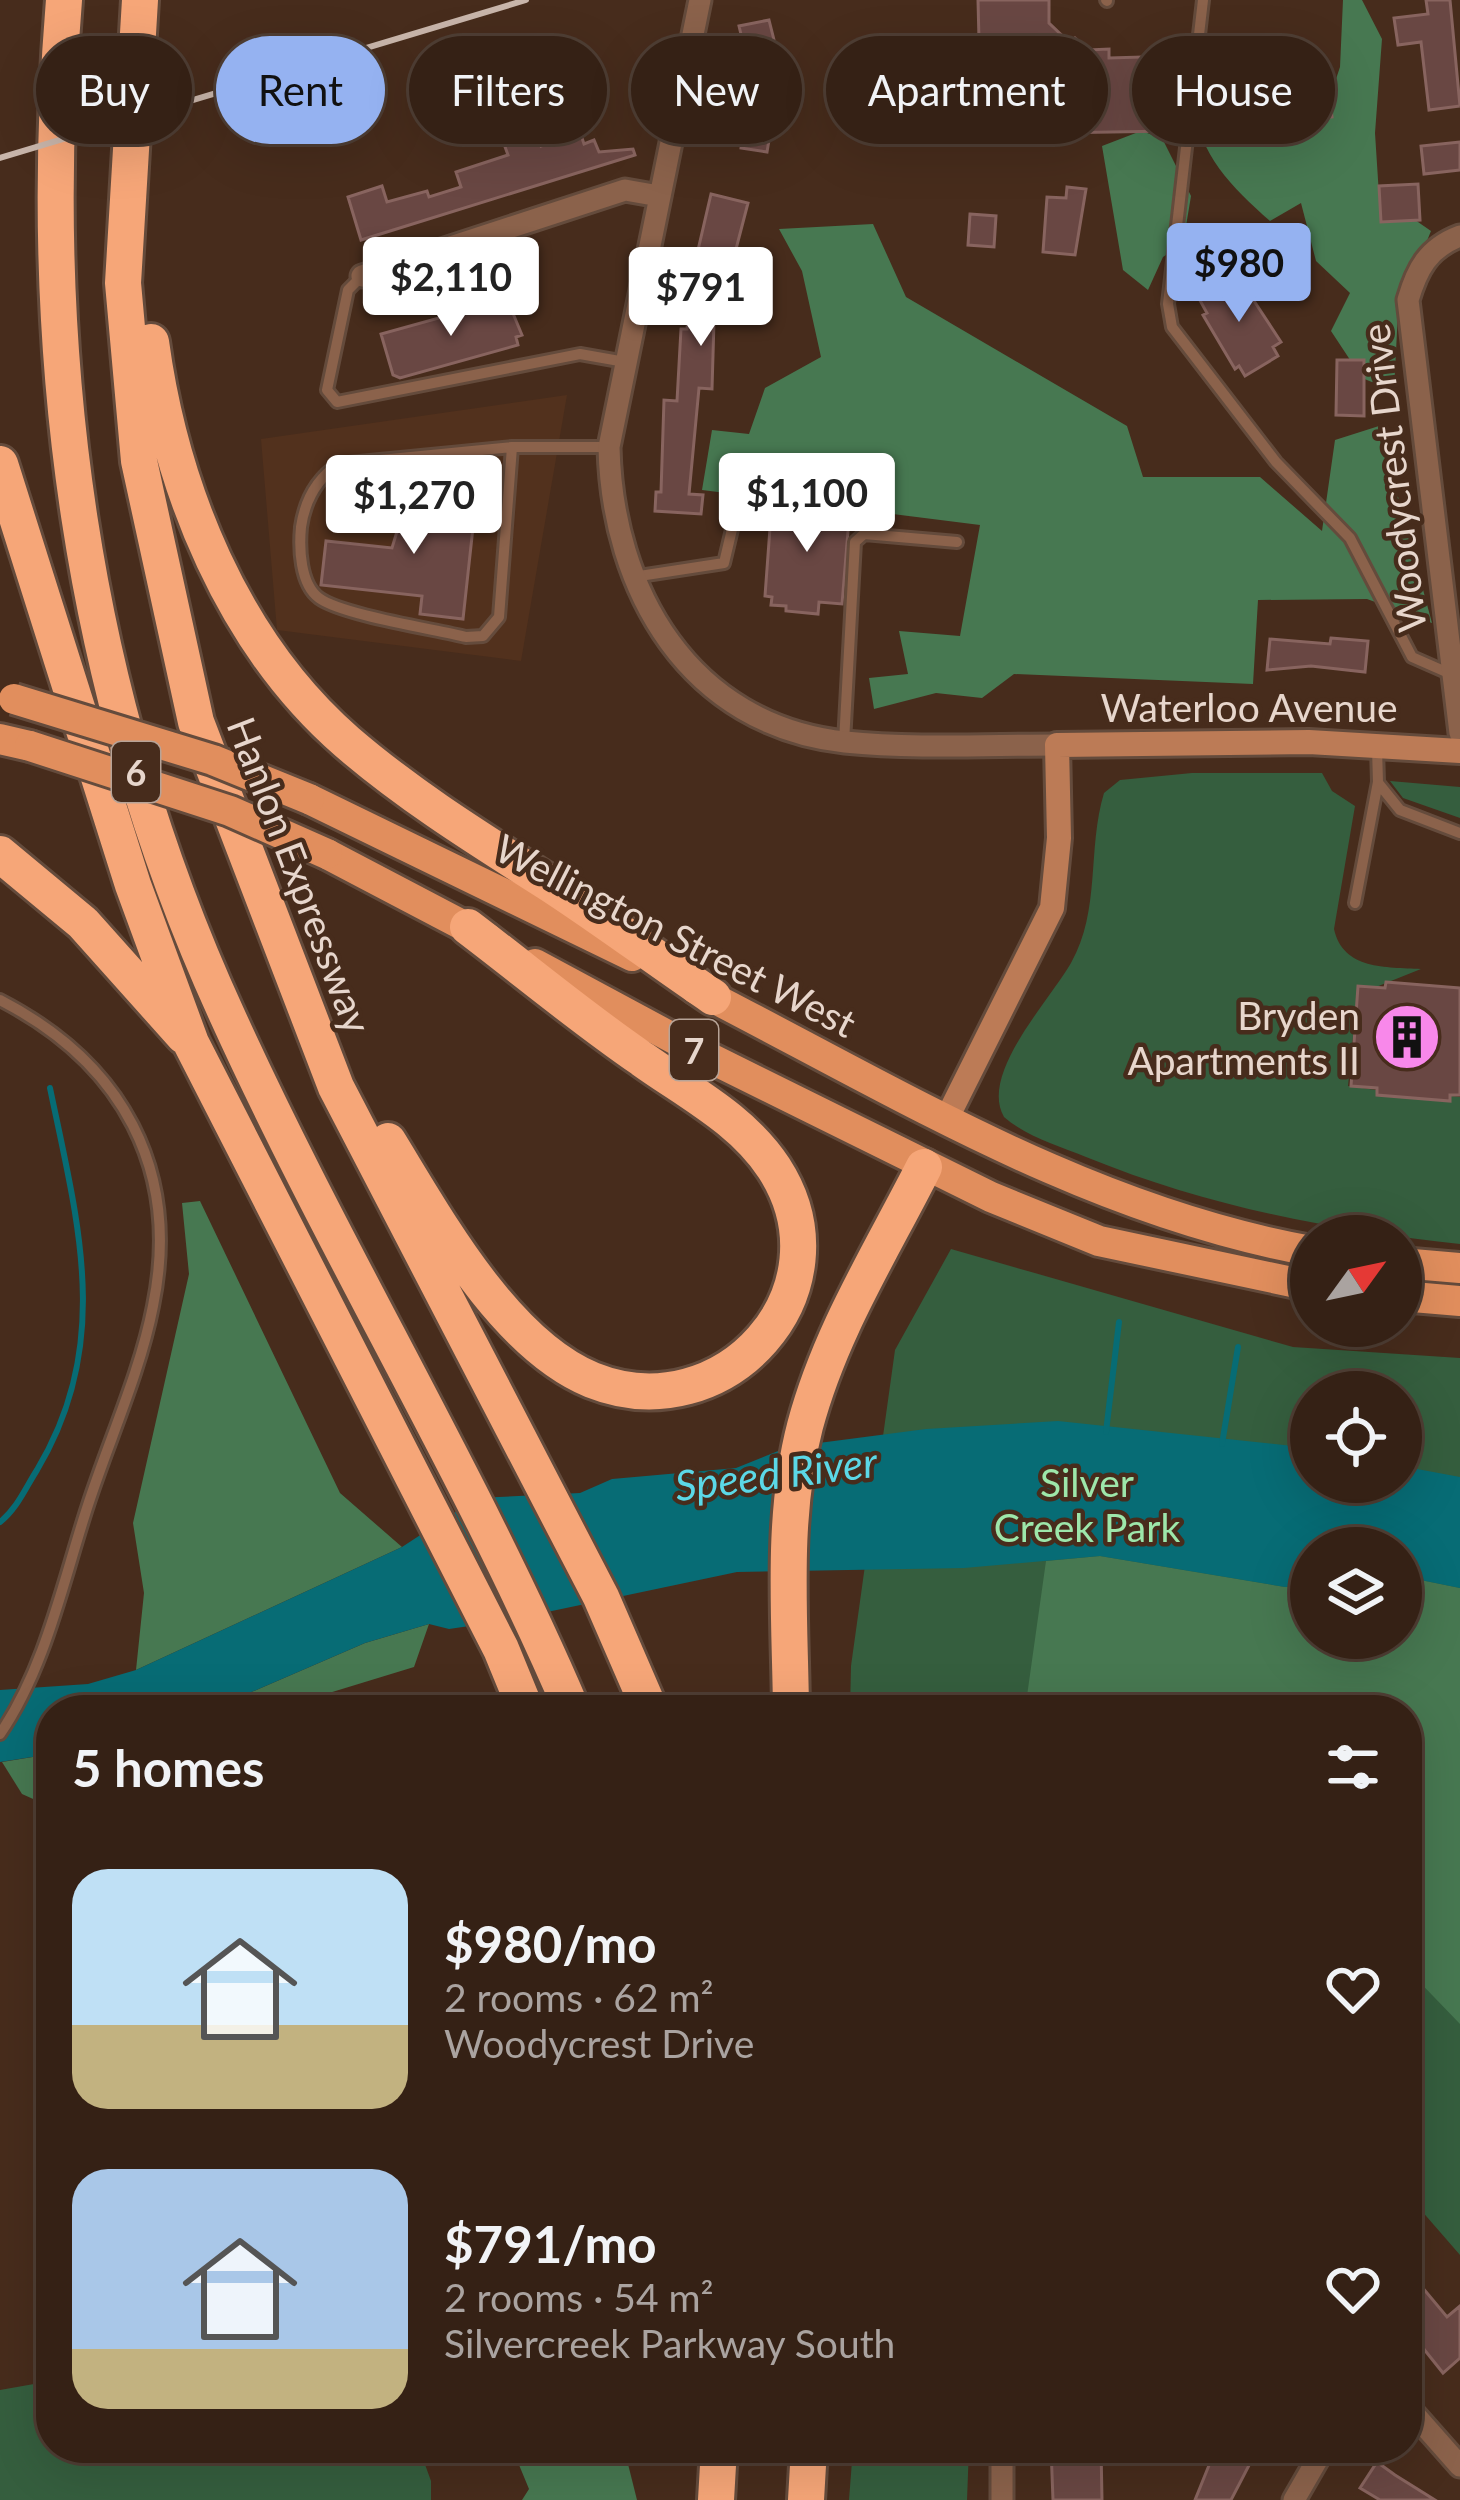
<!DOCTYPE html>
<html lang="en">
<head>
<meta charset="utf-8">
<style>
  body { margin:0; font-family:Lato,sans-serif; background:#3d291e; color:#f1f3f6; height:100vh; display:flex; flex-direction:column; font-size:45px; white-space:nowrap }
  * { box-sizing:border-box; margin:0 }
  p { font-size:39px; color:#aaa3a0 }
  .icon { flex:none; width:66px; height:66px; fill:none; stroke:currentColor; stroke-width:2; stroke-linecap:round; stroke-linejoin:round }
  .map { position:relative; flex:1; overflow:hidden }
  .side { position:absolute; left:36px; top:1695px; width:1386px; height:768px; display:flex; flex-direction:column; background:#352115; border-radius:48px; box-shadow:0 12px 48px #0002,0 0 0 3px #4f3e34 }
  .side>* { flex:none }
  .hud { position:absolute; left:36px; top:36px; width:1389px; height:108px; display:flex; gap:24px }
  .needle { width:78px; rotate:57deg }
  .controls { position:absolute; left:1290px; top:1215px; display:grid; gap:24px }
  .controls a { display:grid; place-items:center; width:132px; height:132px; border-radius:50%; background:#352115; box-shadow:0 12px 48px #0002,0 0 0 3px #4f3e34; font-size:60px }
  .price { position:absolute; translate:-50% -102px; padding:0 27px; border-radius:12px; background:#fff; color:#222; font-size:39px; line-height:78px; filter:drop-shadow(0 3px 6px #0008) }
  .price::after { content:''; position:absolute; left:50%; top:72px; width:36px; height:27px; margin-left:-18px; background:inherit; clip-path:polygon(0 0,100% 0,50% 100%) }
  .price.active { background:#95b2f1; color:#111 }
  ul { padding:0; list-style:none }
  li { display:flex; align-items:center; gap:36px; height:300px; padding:0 36px }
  li span { display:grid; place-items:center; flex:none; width:336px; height:240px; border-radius:36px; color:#555 }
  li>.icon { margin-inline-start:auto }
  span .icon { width:144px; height:144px; fill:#fffc; stroke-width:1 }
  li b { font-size:51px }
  h2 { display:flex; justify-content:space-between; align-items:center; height:144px; padding:0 36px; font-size:51px }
  .chip { padding:0 42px; border-radius:54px; background:#352115; box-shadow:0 12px 48px #0002,0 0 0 3px #4f3e34; font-size:42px; line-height:108px }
  .chip.active { background:#95b2f1; color:#111 }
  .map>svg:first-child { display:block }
  .built { fill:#52311d }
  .green { fill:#355e3e; fill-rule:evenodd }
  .forest { fill:#477851 }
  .water { fill:#076c75 }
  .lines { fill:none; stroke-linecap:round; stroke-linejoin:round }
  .stream { stroke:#076c75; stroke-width:6 }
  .building { fill:#694743; stroke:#88645f; stroke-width:3 }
  .lane-casing { stroke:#644b3c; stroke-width:16 }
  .street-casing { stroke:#644b3c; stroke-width:27 }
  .secondary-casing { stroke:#644b3c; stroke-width:30 }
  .primary-casing { stroke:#644b3c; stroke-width:36 }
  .highway-casing { stroke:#644b3c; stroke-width:42 }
  .lane { stroke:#8b624b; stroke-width:10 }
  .street { stroke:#8b624b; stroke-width:21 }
  .secondary { stroke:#bc7b56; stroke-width:24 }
  .primary { stroke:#e18e5d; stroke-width:30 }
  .highway { stroke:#f6a678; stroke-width:36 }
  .rail { stroke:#c8b5aa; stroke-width:6 }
  .primary-bridge-casing { stroke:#644b3c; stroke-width:36; stroke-linecap:butt }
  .primary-bridge { stroke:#e18e5d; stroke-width:30 }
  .labels { text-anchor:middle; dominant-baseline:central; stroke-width:9; stroke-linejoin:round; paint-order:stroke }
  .shield { fill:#472c1c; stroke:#b7a397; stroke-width:3 }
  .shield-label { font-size:36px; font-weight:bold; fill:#e7d6cc }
  .street-label { font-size:39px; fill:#e7d6cc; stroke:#472c1c }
  .poi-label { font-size:39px; fill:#e7d6cc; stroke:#472c1c; text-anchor:end }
  .park-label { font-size:39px; fill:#9de7aa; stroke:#472c1c }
  .water-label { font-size:42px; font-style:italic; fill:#5bd8e7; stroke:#472c1c }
</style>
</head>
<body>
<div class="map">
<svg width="1460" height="2500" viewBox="0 0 1460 2500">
  <rect width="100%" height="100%" fill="#472c1c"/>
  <!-- built -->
  <path class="built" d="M567,395l-46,266 -244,-31 -16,-191z"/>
  <!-- green -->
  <path class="green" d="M1192,773h130l10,18 23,15 -21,123c9,41 52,38 87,40l-45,18 -18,-1 -10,100 28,4v5l74,7 1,-6 9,1v147c-129,-14 -251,-37 -374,-87 -27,-11 -59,-20 -82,-40 -25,-43 46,-117 67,-154 30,-53 16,-114 33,-170l16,-13z
    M1390,781l70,6v31l-57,-20z
    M951,1249l342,98 167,11v897l-53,-61v-484h-557l1,-44 44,-316zM1311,1392h90v90h-90zM1311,1548h90v90h-90z
    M51,2381v67h368l12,33v19h-431v-110z
    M853,2448h116l-2,52h-118z"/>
  <!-- forest -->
  <path class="forest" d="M1343,0h19l20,39 -7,94 4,62 52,36 -33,81 -4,79 -32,-13 -31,-47 19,-38 -34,-32 -15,-58 -31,18c-38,-34 -72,-66 -76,-120l62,-20 27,10 13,25 26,5 18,-54z
    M1141,131l21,7 29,58 -8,48 -20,13 -15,33 -25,-20 -21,-124z
    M873,224l33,73 221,129 16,51h117l62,54 13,-91 44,-14 53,197 -65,-24 -109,1 -5,84 -239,-10 -32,24 -46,-5 -62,16 -5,-31 39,-4 -9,-43 61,5 20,-111 -278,-35 10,-60 37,4 16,-46 56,-31 -19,-86 -23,-42z
    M200,1201l140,292 62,54 -266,123 8,-77 -11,-70 56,-249 -7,-71z
    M1100,1556l185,31 26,-2v53h90v-62l59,12v436l-53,-55v-259h-382l21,-149z
    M429,1624l-15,43 -85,26 -21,17h-98l155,-67z
    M51,1754v53l-29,-13 -20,-32z
    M512,2448h118l-2,16 9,36h-115l7,-11z"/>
  <!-- water -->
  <path class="water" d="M1058,1421l253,27v34h90v-16l59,11v111l-59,-12v-28h-90v37l-26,2 -185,-31 -136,12 -227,4 -233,49 -55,8 -20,-5 -64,19 -155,67h-159v44l-51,8v-72l88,-6 48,-14 266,-123 75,-49 103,-5 32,-14 124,-11 52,-21 138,-18z"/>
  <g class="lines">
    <!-- stream -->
    <path class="stream" d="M1106,1432l13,-110
      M1222,1444l16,-97
      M0,1522c17,-13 26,-35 37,-52 76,-127 41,-247 13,-382"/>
  </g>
  <!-- building -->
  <path class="building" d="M978,0h71v23l21,20 5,-5 13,12 21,-1v9l67,-2 1,28 -9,1 1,46 -115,2 -2,-64 -71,2 -17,16 1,10 -83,2 -7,-31h6l-1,-25 99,-3z
    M1426,0h24l10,106 -31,4 -8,-68 -23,3 -4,-27 34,-4z
    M769,20l6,24 -30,7 -6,-25z
    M509,57l6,28 -24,6 -7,-28z
    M1329,89l3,28 -36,4 -3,-28z
    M745,117l27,5 -5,30 -26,-4z
    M580,132l4,12 10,-4 5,12 34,-3 2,6 -274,85 -13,-43 34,-11 5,16 40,-11 2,6 32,-10 -5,-15 52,-17 -4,-11 33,-10 4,12z
    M1460,142v28l-36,4 -3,-28z
    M1418,184l2,36 -39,2 -2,-36z
    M1067,187l19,2 -11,66 -32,-3 4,-55 19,1z
    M711,194l37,9 -25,96 38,3 -1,21 -46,-2 -2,68 -13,-1 -10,106 14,1 -2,19 -46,-3 1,-19h5l3,-92 13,1 4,-72h6l5,-53z
    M970,214l26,2 -2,31 -26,-2z
    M1235,272l46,70 -8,5 5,9 -33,20 -6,-10 -4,3 -32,-54 4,-2 -10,-18z
    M507,299l15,36 -6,2 2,8 -118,33 -7,-3 -12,-41z
    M1337,360h27v56l-28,-1z
    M412,492l64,8 -13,119 -43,-5 2,-18 -101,-11 5,-44 66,7 7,-23 9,1z
    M772,501l78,6 -8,97 -23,-2 -1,12 -32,-3v-5l-15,-1 1,-8 -7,-1z
    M1331,638l37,3 -3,31 -54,-6 -44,4 3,-31 60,5z
    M1386,982l74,6v107h-10v6l-73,-6v-7l-26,-2 7,-100 27,2z
    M1407,2269l40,48 13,-11v52l-17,15 -36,-45z
    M1051,2448h50l1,52h-49z
    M1216,2448h42l-27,52h-36z
    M1377,2462l18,13 40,25h-55l-20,-12z"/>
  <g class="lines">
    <!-- lane casing -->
    <g class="lane-casing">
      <path id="lane" d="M1106,0l1,1
        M1203,0l-35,304 4,23 104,135 74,76 62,119 41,18
        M362,276l-14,14 -21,100 10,12 243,-48 45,8
        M512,447l-13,170 -16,19 -17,1c-32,-8 -124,-22 -147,-39 -19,-14 -20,-50 -18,-71 4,-27 15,-48 38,-63l173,-17h97
        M633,577l91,-14 14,-59
        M844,742l11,-200 9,-8 93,8
        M1379,784l21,26 60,23
        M1355,903l23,-121 -1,-34
        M0,1000c122,63 181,169 153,306 -13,67 -44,134 -65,199 -25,76 -42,162 -88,229"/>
    </g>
    <!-- street casing -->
    <g class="street-casing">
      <path id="street" d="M700,0l-91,447c3,143 80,278 236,295 69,7 142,3 212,3
        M1460,236c-32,12 -43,33 -52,64l52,433
        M362,276l263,-86 34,6
        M1407,2406l53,60
        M1002,2448v52
        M1294,2500l30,-52"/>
    </g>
    <!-- secondary casing -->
    <g class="secondary-casing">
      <path id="secondary" d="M947,1118l105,-210 7,-70 -2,-93 252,-3 151,9"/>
    </g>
    <!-- primary casing -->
    <g class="primary-casing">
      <path id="primary" d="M0,739l30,7
        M309,799l323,157
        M327,854l160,84
        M535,964l173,93 283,140 108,44 212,45
        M696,989c199,102 392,222 615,262
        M1401,1263l59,5
        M1401,1296l59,5"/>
    </g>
    <!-- highway casing -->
    <g class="highway-casing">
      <path id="highway" d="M64,0c-29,349 16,695 163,1015 107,236 243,457 345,695
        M140,0l-17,283 16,178 57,261 140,365 265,510 49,113
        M151,342c20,147 82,301 196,400 65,56 137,100 209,146 53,35 104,73 157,109
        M0,464l133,421 58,158 310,606 25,61
        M0,854l83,69 101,113
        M388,1141c48,78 116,203 204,239 132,53 261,-90 182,-212 -32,-49 -86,-76 -132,-109 -60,-41 -116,-88 -174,-132
        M791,1710c-1,-94 -10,-192 14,-284 25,-94 76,-174 119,-259
        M716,2500l3,-52
        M806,2500l3,-52"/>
    </g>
    <!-- lane -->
    <use href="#lane" class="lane"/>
    <!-- street -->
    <use href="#street" class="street"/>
    <!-- secondary -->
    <use href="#secondary" class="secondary"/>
    <!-- primary -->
    <use href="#primary" class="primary"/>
    <!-- highway -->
    <use href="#highway" class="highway"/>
    <!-- rail -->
    <path class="rail" d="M0,158l526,-158"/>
    <!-- primary-bridge casing -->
    <g class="primary-bridge-casing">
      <path id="primary-bridge" d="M14,699l199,61 96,39
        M30,746l200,65 97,43"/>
    </g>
    <!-- primary-bridge -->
    <use href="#primary-bridge" class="primary-bridge"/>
  </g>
  <!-- icons -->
  <defs>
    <g id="building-disc" transform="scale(3.45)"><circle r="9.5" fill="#f888ea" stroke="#472c1c"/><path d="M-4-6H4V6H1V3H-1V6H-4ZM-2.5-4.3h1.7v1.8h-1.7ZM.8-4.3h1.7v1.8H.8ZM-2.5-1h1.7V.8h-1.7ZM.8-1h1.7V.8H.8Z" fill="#111"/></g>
  </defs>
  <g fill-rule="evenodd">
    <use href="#building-disc" x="1407" y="1037"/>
  </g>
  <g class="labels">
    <!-- shield labels -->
    <g class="shield">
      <rect x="112" y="742" width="48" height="60" rx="9"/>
      <rect x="670" y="1020" width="48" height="60" rx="9"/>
    </g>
    <g class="shield-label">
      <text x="136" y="772">6</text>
      <text x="694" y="1050">7</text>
    </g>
    <!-- street labels -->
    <g class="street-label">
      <text transform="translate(1393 478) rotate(-97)">Woodycrest Drive</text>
      <text x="1249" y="707">Waterloo Avenue</text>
      <text transform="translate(300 875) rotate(69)">Hanlon Expressway</text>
      <text transform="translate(676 935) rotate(27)">Wellington Street West</text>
    </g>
    <!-- poi labels -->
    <g class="poi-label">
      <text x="1360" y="1015">Bryden<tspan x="1360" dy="45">Apartments II</tspan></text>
    </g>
    <!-- park labels -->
    <g class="park-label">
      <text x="1087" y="1482">Silver<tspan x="1087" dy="45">Creek Park</tspan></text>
    </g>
    <!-- water labels -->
    <g class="water-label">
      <text transform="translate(776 1473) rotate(-7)">Speed River</text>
    </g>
  </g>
</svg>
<div class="controls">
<a><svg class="needle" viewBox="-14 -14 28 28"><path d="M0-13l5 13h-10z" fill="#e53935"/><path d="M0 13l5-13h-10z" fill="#aaa3a0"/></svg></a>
<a><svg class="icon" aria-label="locate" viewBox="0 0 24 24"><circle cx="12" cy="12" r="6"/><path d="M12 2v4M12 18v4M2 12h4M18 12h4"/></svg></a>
<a><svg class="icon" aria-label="layers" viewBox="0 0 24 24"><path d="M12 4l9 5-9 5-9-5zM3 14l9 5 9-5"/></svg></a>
</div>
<b class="price active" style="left:1239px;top:325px">$980</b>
<b class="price" style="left:451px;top:339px">$2,110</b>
<b class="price" style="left:701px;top:349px">$791</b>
<b class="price" style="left:807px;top:555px">$1,100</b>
<b class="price" style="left:414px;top:557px">$1,270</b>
<div class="hud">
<a class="chip">Buy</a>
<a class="chip active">Rent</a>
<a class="chip">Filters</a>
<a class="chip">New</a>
<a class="chip">Apartment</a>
<a class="chip">House</a>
</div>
<section class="side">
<h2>5 homes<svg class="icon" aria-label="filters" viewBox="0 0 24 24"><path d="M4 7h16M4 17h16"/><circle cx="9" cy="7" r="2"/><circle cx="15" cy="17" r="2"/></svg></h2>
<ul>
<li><span style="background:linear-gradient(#bfe0f5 65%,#c2b280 0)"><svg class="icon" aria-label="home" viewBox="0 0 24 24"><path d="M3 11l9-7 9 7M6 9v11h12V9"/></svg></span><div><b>$980/mo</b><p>2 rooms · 62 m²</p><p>Woodycrest Drive</p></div><svg class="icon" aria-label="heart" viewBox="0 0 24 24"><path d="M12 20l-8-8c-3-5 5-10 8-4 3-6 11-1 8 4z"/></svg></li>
<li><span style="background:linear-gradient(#a9c7e8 75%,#c2b280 0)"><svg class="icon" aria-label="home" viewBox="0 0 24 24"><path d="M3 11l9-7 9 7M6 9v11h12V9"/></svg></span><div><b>$791/mo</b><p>2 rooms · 54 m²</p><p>Silvercreek Parkway South</p></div><svg class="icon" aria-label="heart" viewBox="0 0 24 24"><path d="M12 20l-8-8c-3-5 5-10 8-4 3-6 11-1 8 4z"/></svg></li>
</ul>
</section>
</div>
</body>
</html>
